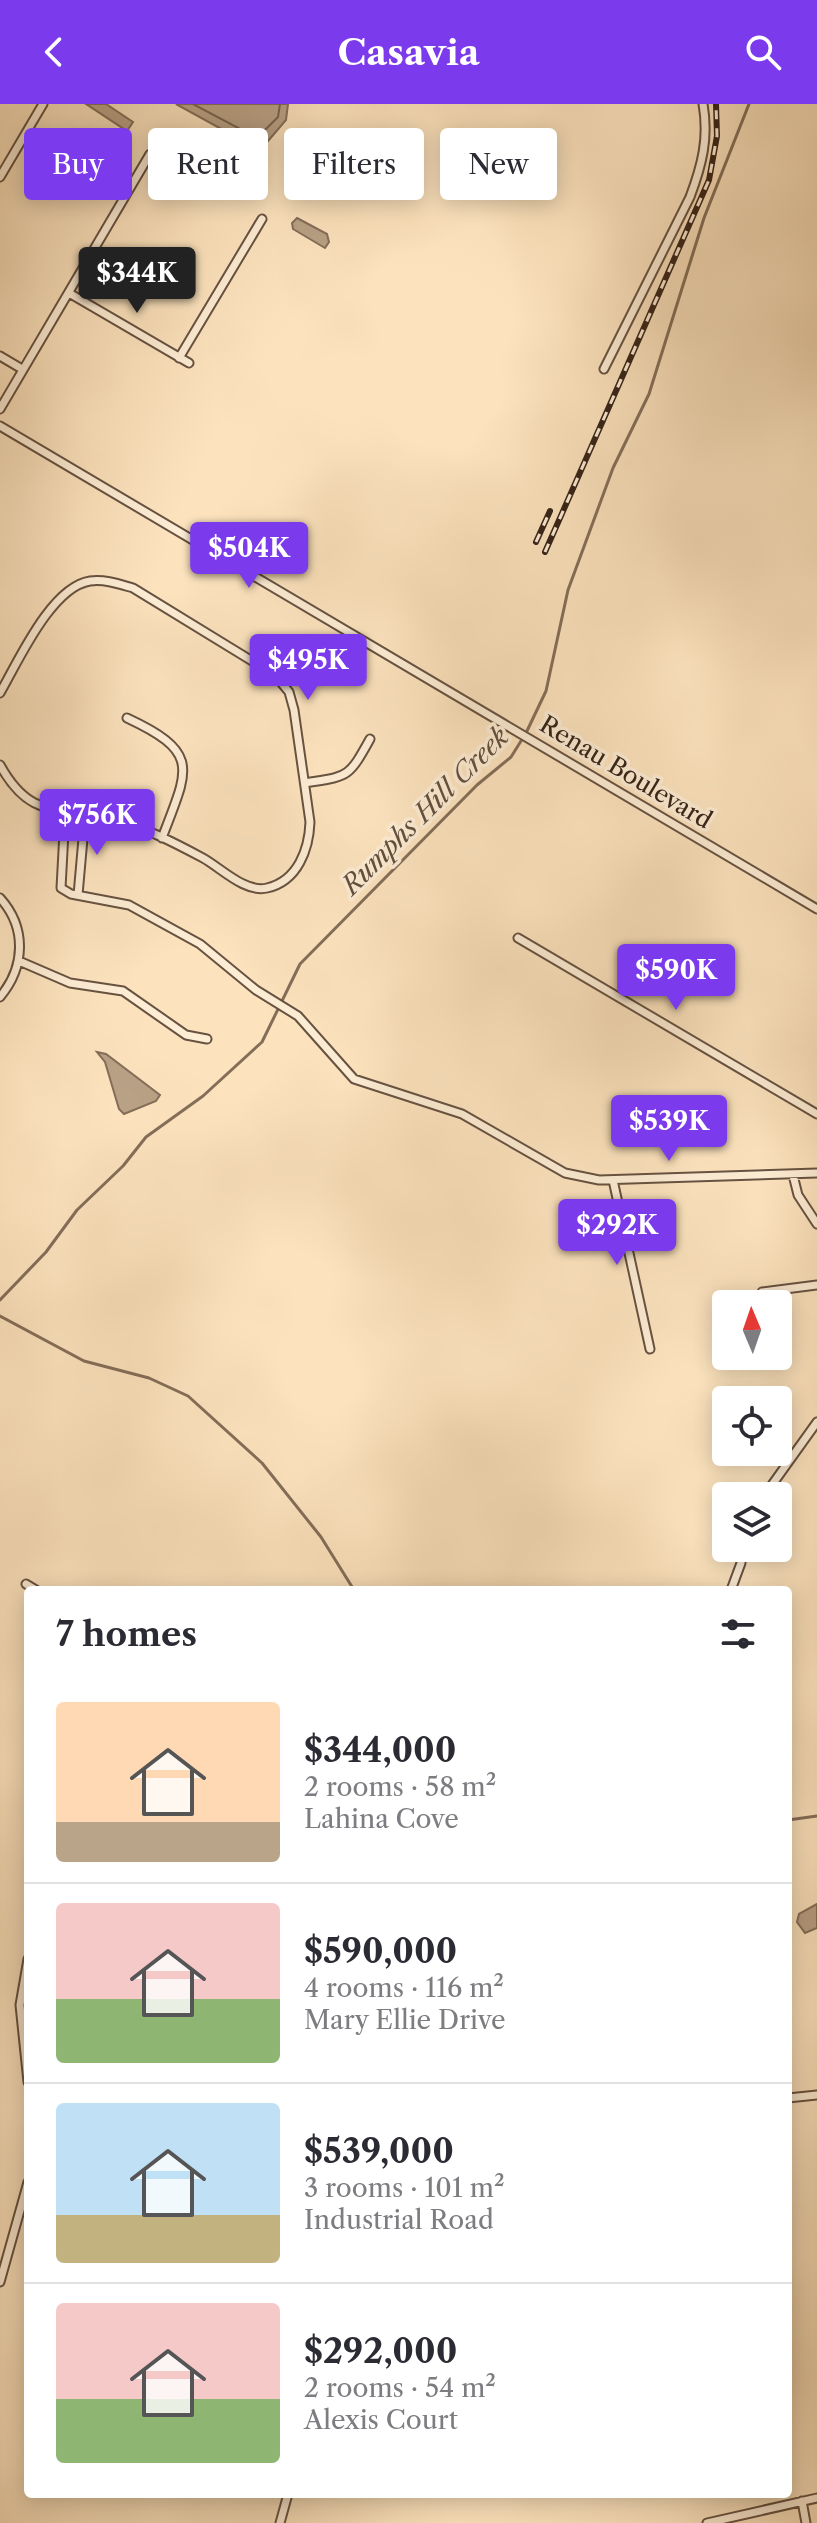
<!DOCTYPE html>
<html lang="en">
<head>
<meta charset="utf-8">
<style>
  body { margin:0; font-family:"Libre Caslon Text",serif; background:#f2f2f3; color:#2b2b33; height:100vh; display:flex; flex-direction:column; font-size:30px; white-space:nowrap }
  * { box-sizing:border-box; margin:0 }
  p { font-size:26px; color:#7c7c81 }
  .icon { flex:none; width:44px; height:44px; fill:none; stroke:currentColor; stroke-width:2; stroke-linecap:round; stroke-linejoin:round }
  .map { position:relative; flex:1; overflow:hidden }
  .details { position:absolute; left:24px; top:1482px; width:768px; height:912px; display:flex; flex-direction:column; background:#fff; border-radius:8px; box-shadow:0 4px 20px #0003 }
  .details>* { flex:none }
  .top-card { position:absolute; left:24px; top:24px; width:770px; height:72px; display:flex; gap:16px }
  .needle { width:52px; rotate:358deg }
  .tools { position:absolute; left:712px; top:1186px; display:grid; gap:16px }
  .tools a { display:grid; place-items:center; width:80px; height:80px; border-radius:8px; background:#fff; box-shadow:0 4px 20px #0003; font-size:40px }
  .price { position:absolute; translate:-50% -68px; padding:0 18px; border-radius:8px; background:#7c3aed; color:#fff; font-size:26px; line-height:52px; filter:drop-shadow(0 2px 4px #0008) }
  .price::after { content:''; position:absolute; left:50%; top:48px; width:24px; height:18px; margin-left:-12px; background:inherit; clip-path:polygon(0 0,100% 0,50% 100%) }
  .price.selected { background:#222; color:#fff }
  ul { padding:0; list-style:none }
  li { display:flex; align-items:center; gap:24px; height:200px; padding:0 32px }
  li+li { border-top:2px solid #e1e1e2 }
  li span { display:grid; place-items:center; flex:none; width:224px; height:160px; border-radius:8px; color:#555 }
  li>.icon { margin-inline-start:auto }
  span .icon { width:96px; height:96px; fill:#fffc; stroke-width:1 }
  li b { font-size:34px }
  h2 { display:flex; justify-content:space-between; align-items:center; height:96px; padding:0 32px; font-size:34px }
  .tag { padding:0 28px; border-radius:8px; background:#fff; box-shadow:0 4px 20px #0003; font-size:28px; line-height:72px }
  .tag.selected { background:#7c3aed; color:#fff }
  header { display:flex; justify-content:space-between; align-items:center; height:104px; padding:0 32px; background:#7c3aed; color:#fff; font-size:36px; font-weight:700 }
  .map>svg:first-child { display:block }
  .water { fill:#b8a185; stroke:#846e59; stroke-width:2 }
  .lines { fill:none; stroke-linecap:round; stroke-linejoin:round }
  .shore { stroke:#76624e; stroke-width:2 }
  .stream { stroke:#846e59; stroke-width:3 }
  .street-casing { stroke:#675241; stroke-width:11 }
  .street { stroke:#fdedd5; stroke-width:7 }
  .rail-casing { stroke:#352217; stroke-width:6 }
  .rail { stroke:#fdedd5; stroke-width:3; stroke-dasharray:9; stroke-linecap:butt }
  .labels { text-anchor:middle; dominant-baseline:central; stroke-width:7; stroke-linejoin:round; paint-order:stroke }
  .street-label { font-size:24px; fill:#352217; stroke:#fdedd5 }
  .water-label { font-size:26px; font-style:italic; fill:#634e3e; stroke:#fdedd5 }
</style>
</head>
<body>
<header><svg class="icon" aria-label="back" viewBox="0 0 24 24"><path d="M15 5l-7 7 7 7"/></svg>Casavia<svg class="icon" aria-label="search" viewBox="0 0 24 24"><circle cx="10" cy="10" r="6"/><path d="M15 15l6 6"/></svg></header>
<div class="map">
<svg width="817" height="2419" viewBox="0 0 817 2419">
  <rect width="100%" height="100%" fill="#fce3be"/>
  <filter id="stains"><feTurbulence type="fractalNoise" baseFrequency=".0025" numOctaves="4"/><feColorMatrix values="0 0 0 0 .2 0 0 0 0 .09 0 0 0 0 .02 0 0 0 .5 -.17"/></filter>
  <radialGradient id="worn" r=".72"><stop offset=".6" stop-color="#630" stop-opacity="0"/><stop offset="1" stop-color="#630" stop-opacity=".3"/></radialGradient>
  <!-- water -->
  <path class="water" d="M86,0h20l27,18 -6,9z
    M176,0h112l-2,16 -24,28 -17,-6z
    M186,52l51,23 3,10 -8,3 -46,-26z
    M297,114l30,16 2,8 -4,6 -32,-19 -1,-6z
    M97,948l9,2 54,41 -4,6 -32,13 -5,-5 -14,-47z
    M817,1800v24l-12,5 -8,-11 2,-8z"/>
  <g class="lines">
    <!-- shore -->
    <path class="shore" d="M193,0l64,34 21,-21 2,-13"/>
    <!-- stream -->
    <path class="stream" d="M0,1196l46,-48 31,-42 46,-44 23,-29 57,-41 59,-54 38,-78 177,-179 34,-28 15,-24 20,-42 22,-101 45,-122 36,-74 55,-176 45,-114
      M0,1212l84,45 65,17 39,18 74,67 59,74 33,53
      M788,1716l29,-4"/>
    <!-- street casing -->
    <g class="street-casing">
      <path id="street" d="M0,73l43,-73
        M69,189l120,70
        M0,252l22,13
        M179,254l83,-139
        M604,265l86,-172c12,-32 19,-59 13,-93
        M0,305l150,-255
        M0,322l817,483
        M0,589c18,-31 51,-106 90,-112 15,-2 29,3 43,7l142,87 14,17 5,18 16,112c-1,27 -12,59 -43,66 -22,5 -46,-20 -64,-30 -28,-15 -59,-31 -90,-39 -53,-15 -81,4 -113,-54
        M127,614c75,35 61,51 35,120
        M305,679c43,-7 43,-4 65,-44
        M65,709l-4,75 10,6 58,11 71,39 56,46 42,26 56,63 108,35 103,59 34,7 218,-7
        M78,791l7,-79
        M0,794c27,30 25,69 0,99
        M518,834l299,176
        M19,857l51,22 53,8 63,44 21,4
        M793,1071l5,20 19,29
        M613,1076l37,169
        M762,1188l55,-7
        M764,1392l53,-74
        M26,1480l10,6
        M731,1486l10,-27v-15
        M28,1855l-8,46 8,77
        M788,1994l29,-3
        M0,2178l28,-100
        M802,2397l4,22
        M280,2419l8,-29
        M707,2419l110,-25"/>
    </g>
    <!-- street -->
    <use href="#street" class="street"/>
    <!-- rail casing -->
    <g class="rail-casing">
      <path id="rail" d="M536,438l14,-31
        M545,448l164,-372 8,-44 -1,-32"/>
    </g>
    <!-- rail -->
    <use href="#rail" class="rail"/>
  </g>
  <g class="labels">
    <!-- street labels -->
    <g class="street-label">
      <text transform="translate(626 668) rotate(31)">Renau Boulevard</text>
    </g>
    <!-- water labels -->
    <g class="water-label">
      <text transform="translate(425 707) rotate(-45)">Rumphs Hill Creek</text>
    </g>
  </g>
  <rect width="100%" height="100%" filter="url(#stains)"/>
  <rect width="100%" height="100%" fill="url(#worn)"/>
</svg>
<div class="tools">
<a><svg class="needle" viewBox="-14 -14 28 28"><path d="M0-13l5 13h-10z" fill="#e53935"/><path d="M0 13l5-13h-10z" fill="#7c7c81"/></svg></a>
<a><svg class="icon" aria-label="locate" viewBox="0 0 24 24"><circle cx="12" cy="12" r="6"/><path d="M12 2v4M12 18v4M2 12h4M18 12h4"/></svg></a>
<a><svg class="icon" aria-label="layers" viewBox="0 0 24 24"><path d="M12 4l9 5-9 5-9-5zM3 14l9 5 9-5"/></svg></a>
</div>
<b class="price selected" style="left:137px;top:211px">$344K</b>
<b class="price" style="left:249px;top:486px">$504K</b>
<b class="price" style="left:308px;top:598px">$495K</b>
<b class="price" style="left:97px;top:753px">$756K</b>
<b class="price" style="left:676px;top:908px">$590K</b>
<b class="price" style="left:669px;top:1059px">$539K</b>
<b class="price" style="left:617px;top:1163px">$292K</b>
<div class="top-card">
<a class="tag selected">Buy</a>
<a class="tag">Rent</a>
<a class="tag">Filters</a>
<a class="tag">New</a>
</div>
<section class="details">
<h2>7 homes<svg class="icon" aria-label="filters" viewBox="0 0 24 24"><path d="M4 7h16M4 17h16"/><circle cx="9" cy="7" r="2"/><circle cx="15" cy="17" r="2"/></svg></h2>
<ul>
<li><span style="background:linear-gradient(#ffd9b3 75%,#b9a48a 0)"><svg class="icon" aria-label="home" viewBox="0 0 24 24"><path d="M3 11l9-7 9 7M6 9v11h12V9"/></svg></span><div><b>$344,000</b><p>2 rooms · 58 m²</p><p>Lahina Cove</p></div></li>
<li><span style="background:linear-gradient(#f6c9c9 60%,#8fb573 0)"><svg class="icon" aria-label="home" viewBox="0 0 24 24"><path d="M3 11l9-7 9 7M6 9v11h12V9"/></svg></span><div><b>$590,000</b><p>4 rooms · 116 m²</p><p>Mary Ellie Drive</p></div></li>
<li><span style="background:linear-gradient(#bfe0f5 70%,#c2b280 0)"><svg class="icon" aria-label="home" viewBox="0 0 24 24"><path d="M3 11l9-7 9 7M6 9v11h12V9"/></svg></span><div><b>$539,000</b><p>3 rooms · 101 m²</p><p>Industrial Road</p></div></li>
<li><span style="background:linear-gradient(#f6c9c9 60%,#8fb573 0)"><svg class="icon" aria-label="home" viewBox="0 0 24 24"><path d="M3 11l9-7 9 7M6 9v11h12V9"/></svg></span><div><b>$292,000</b><p>2 rooms · 54 m²</p><p>Alexis Court</p></div></li>
</ul>
</section>
</div>
</body>
</html>
